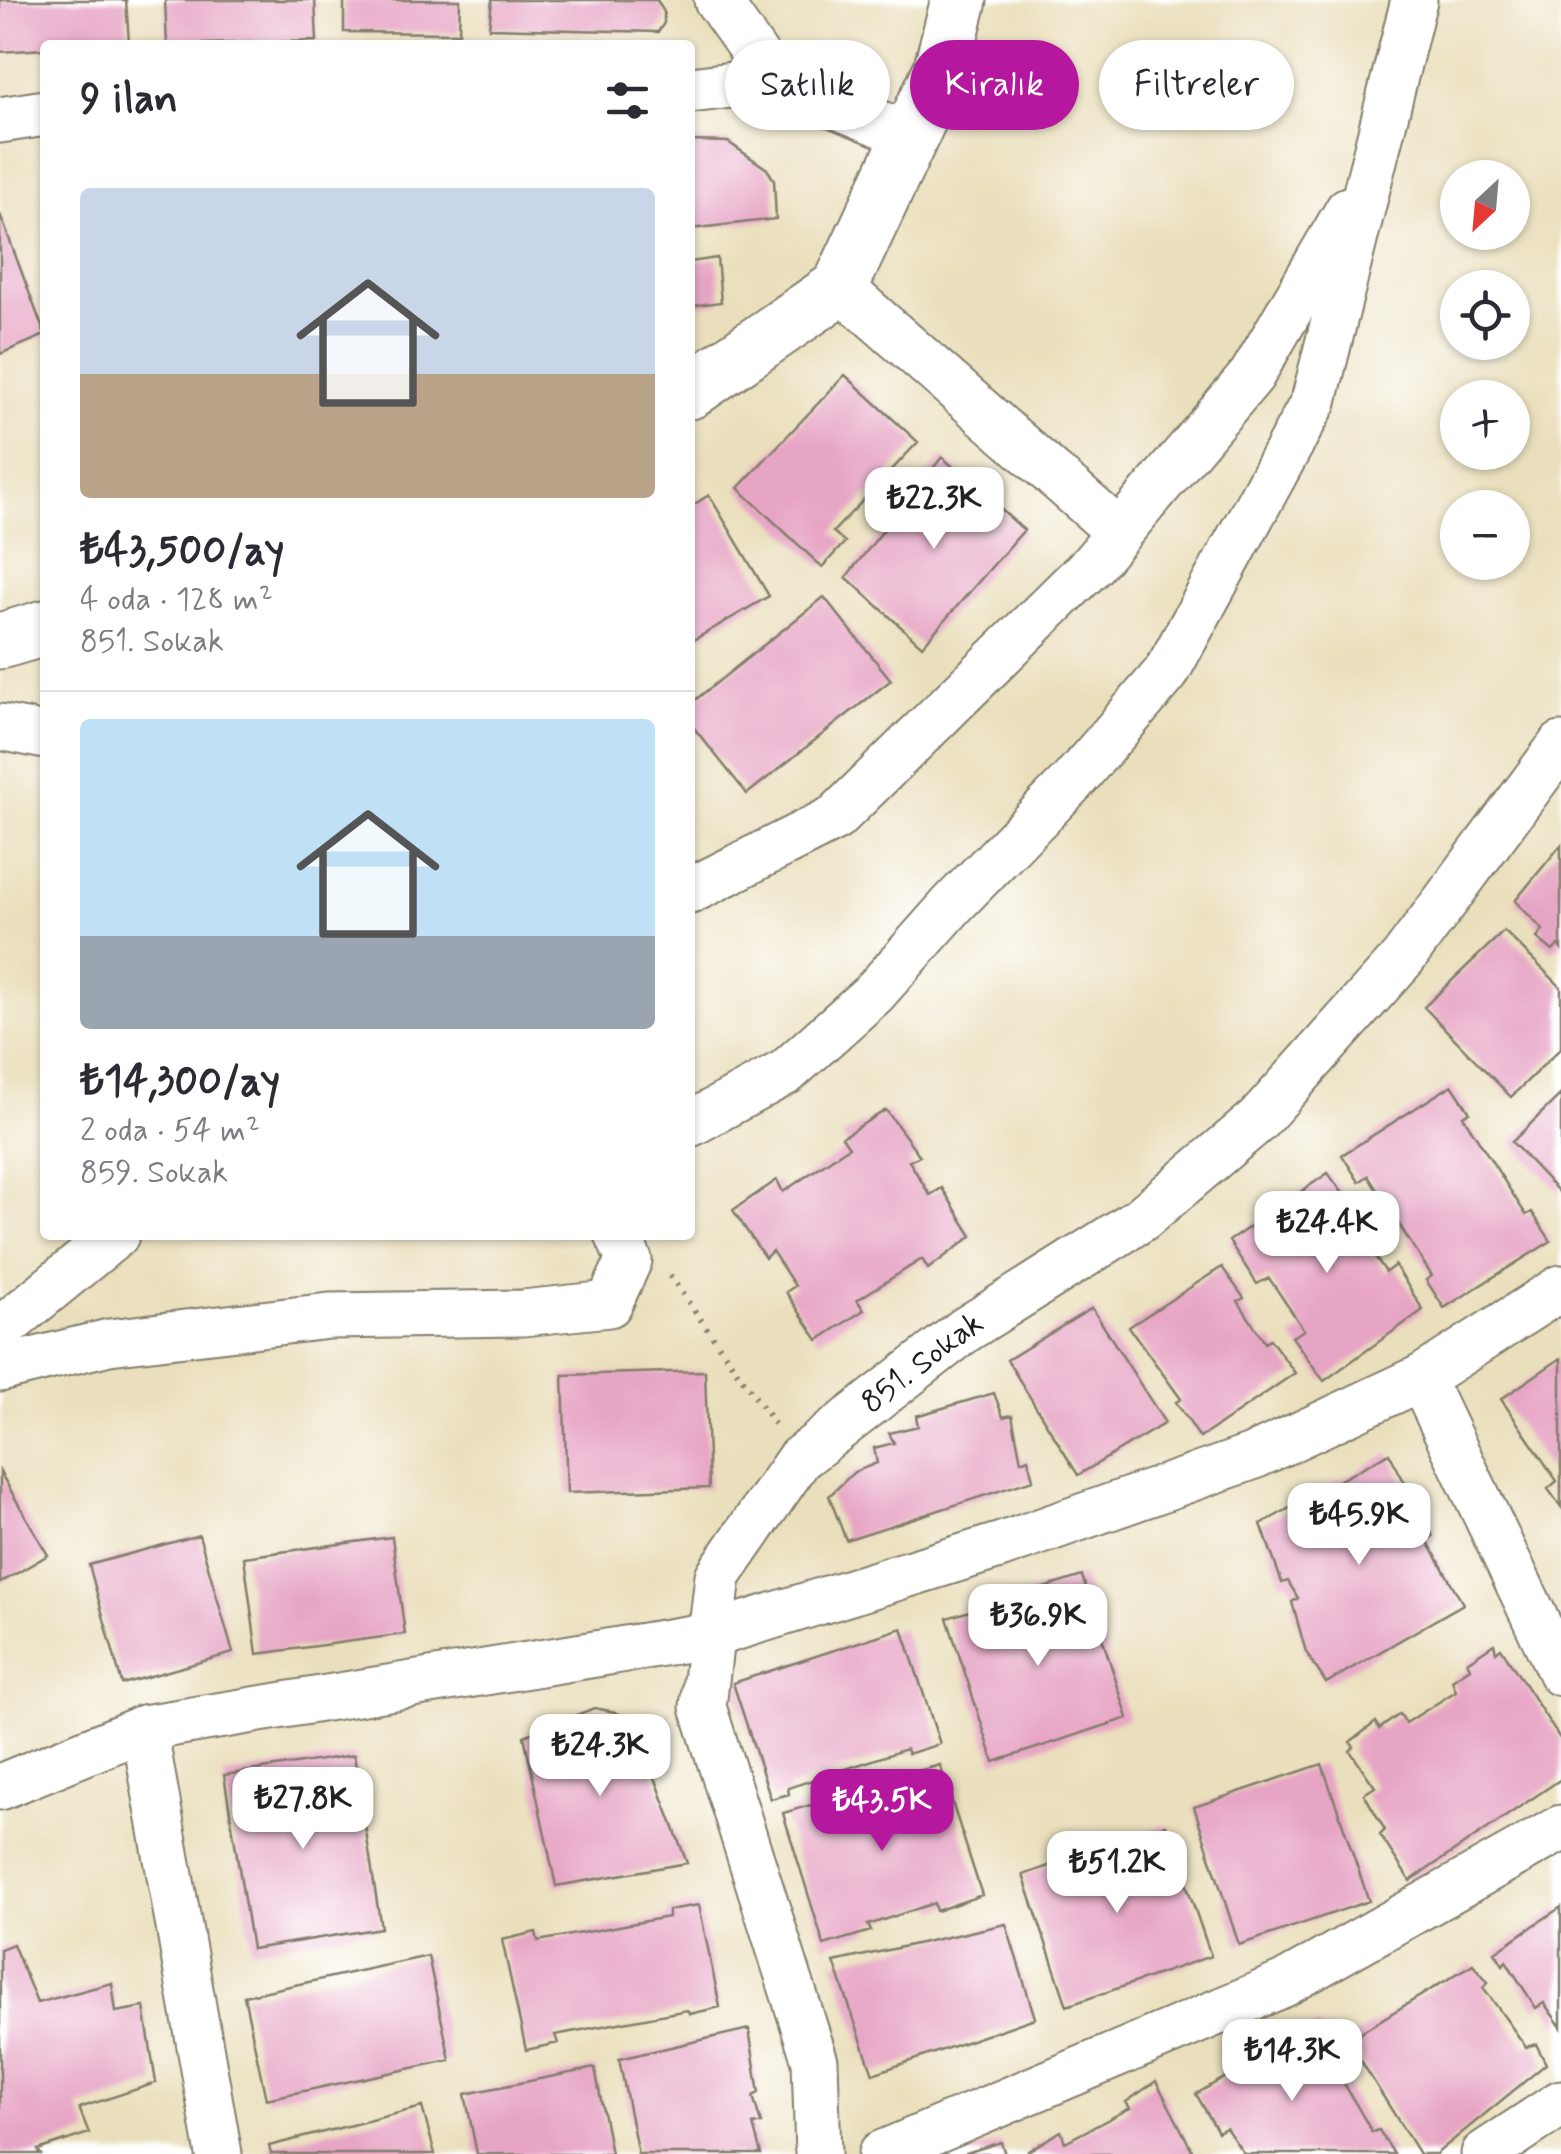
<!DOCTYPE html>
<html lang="tr">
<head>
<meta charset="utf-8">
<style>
  body { margin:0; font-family:Mynerve,sans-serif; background:#f2f2f3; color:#2b2b33; height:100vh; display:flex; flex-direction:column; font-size:38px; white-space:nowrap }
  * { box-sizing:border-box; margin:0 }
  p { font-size:32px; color:#7c7c81 }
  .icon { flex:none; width:55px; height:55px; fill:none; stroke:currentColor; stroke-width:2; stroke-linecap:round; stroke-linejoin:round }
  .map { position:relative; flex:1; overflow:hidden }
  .sheet { position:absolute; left:40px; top:40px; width:655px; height:1200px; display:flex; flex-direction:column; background:#fff; border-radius:10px; box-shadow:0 2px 8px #0004 }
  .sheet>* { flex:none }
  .guide { position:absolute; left:725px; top:40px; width:685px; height:90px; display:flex; gap:20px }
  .needle { width:65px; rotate:206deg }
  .controls { position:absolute; left:1440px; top:160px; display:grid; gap:20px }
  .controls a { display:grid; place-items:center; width:90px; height:90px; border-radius:50%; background:#fff; box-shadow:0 2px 8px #0004; font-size:50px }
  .price { position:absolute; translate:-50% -85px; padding:0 22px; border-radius:20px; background:#fff; color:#222; font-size:32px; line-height:65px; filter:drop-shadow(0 2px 5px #0008) }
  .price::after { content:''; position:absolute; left:50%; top:60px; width:30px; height:22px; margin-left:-15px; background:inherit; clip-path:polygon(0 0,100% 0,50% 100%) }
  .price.active { background:#b5179e; color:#fff }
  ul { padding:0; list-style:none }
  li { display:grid; align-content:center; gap:20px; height:530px; padding:0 40px }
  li+li { border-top:2px solid #e1e1e2 }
  li span { display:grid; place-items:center; height:310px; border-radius:10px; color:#555 }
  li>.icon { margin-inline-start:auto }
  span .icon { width:180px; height:180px; fill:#fffc; stroke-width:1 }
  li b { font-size:42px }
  h2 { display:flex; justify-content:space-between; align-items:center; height:120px; padding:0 40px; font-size:42px }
  .chip { padding:0 35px; border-radius:45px; background:#fff; box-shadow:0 2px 8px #0004; font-size:35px; line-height:90px }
  .chip.active { background:#b5179e; color:#fff }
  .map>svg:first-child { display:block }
  .building { fill:#e7a5c5 }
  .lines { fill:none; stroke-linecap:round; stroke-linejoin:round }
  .street-casing { stroke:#837e6c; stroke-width:49 }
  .secondary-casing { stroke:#837e6c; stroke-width:59 }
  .path { stroke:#837e6c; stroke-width:6; stroke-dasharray:2.5 8; stroke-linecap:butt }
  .street { stroke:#fff; stroke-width:45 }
  .secondary { stroke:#fff; stroke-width:55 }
  .labels { text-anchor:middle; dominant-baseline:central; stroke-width:9; stroke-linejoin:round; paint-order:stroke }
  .street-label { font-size:32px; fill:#1c1c1c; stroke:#fff }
</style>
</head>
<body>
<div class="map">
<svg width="1561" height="2154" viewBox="0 0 1561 2154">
  <rect width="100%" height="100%" fill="#fff"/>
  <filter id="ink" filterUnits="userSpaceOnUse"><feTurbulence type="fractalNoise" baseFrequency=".01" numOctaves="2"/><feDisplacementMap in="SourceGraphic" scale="20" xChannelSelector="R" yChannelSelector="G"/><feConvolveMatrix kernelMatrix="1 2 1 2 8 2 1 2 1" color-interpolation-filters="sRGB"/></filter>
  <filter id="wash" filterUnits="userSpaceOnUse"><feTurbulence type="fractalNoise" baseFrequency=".0048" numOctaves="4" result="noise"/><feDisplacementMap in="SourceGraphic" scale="40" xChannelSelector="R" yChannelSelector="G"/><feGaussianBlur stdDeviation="2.25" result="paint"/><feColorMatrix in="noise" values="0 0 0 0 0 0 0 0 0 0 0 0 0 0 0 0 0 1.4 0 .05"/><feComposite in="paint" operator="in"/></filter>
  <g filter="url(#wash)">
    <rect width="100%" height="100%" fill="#eadfbc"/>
    <g id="blocks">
      <!-- building -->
      <path class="building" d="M0,0h126l3,43 -84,2v4l-45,3z
        M165,0h150l2,41 -150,4z
        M344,0h116l-1,33 -115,-1z
        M492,0h165l7,12v11l-6,9 -169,-4z
        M690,141l38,1 39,27 7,11 2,39 -86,10z
        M0,214l45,121 -45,19z
        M717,258l4,44 -31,4v-44z
        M845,375l73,67 -85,90 12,10 -23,25 -84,-79z
        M942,457l82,73 -102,116 -76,-69z
        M709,495l60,101 -79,46v-135z
        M824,597l67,83 -144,114 -57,-71v-19z
        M1561,845v104l-3,-4 -5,6 -16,-13 6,-8 -28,-29z
        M1504,931l57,56v61l-50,49 -87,-90z
        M1452,1085l18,27 -7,4 63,99 6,-3 19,29 -107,67 -18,-28 6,-4 -64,-100 -9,6 -17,-27z
        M1561,1094v100l-49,-52z
        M886,1110l34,46 -11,5 21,34 12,-7 30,48 -44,33 -6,-10 -65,41 7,10 -46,30 -32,-48 9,-6 -23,-35 -7,7 -32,-48 44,-30 6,12 66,-45 -7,-10z
        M1328,1173l30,41 -9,7 37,51 9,-7 28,45 -99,71 -32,-44 12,-7 -35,-52 -12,6 -28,-43z
        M1222,1267l22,31 -6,3 27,42 5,-4 25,34 -95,65 -24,-36 5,-3 -52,-72z
        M1092,1308l73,115 -87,52 -71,-115z
        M1561,1358v149l-13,-18 9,-8 -56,-82z
        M705,1371l4,117 -142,5 -4,-118z
        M994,1393l9,24 9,-2 9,46 7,-3 5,22 -187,60 -17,-44 25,-24 23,-9 -3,-15 20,-5 -5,-10 29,-7 -2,-10z
        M1389,1453l44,83 -6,4 36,64 -137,79 -20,-31 -14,-50 6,-4 -10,-17 -6,2 -21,-59z
        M0,1472l48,83 -48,28z
        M199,1535l34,118 -111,31 -33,-119z
        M392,1537l13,97 -148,20 -13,-97z
        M1082,1576l46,142 -134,44 -47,-144z
        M902,1628l38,116 -32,10 -2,-5 -118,39 1,6 -18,5 -38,-116z
        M1494,1644l2,8 5,-4 60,92v39l-151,102 -30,-46 5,-5 -21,-36 11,-7 -25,-36 4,-4 -4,-5 26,-20 3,7 21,-15 6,9 50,-32 -4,-11 18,-12 -3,-6z
        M594,1708l21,4 19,9 53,142 -131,23 -32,-150z
        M354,1755l27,173 -129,21 -28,-174z
        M1322,1764l47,137 -130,44 -45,-138z
        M940,1765l42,130 -46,16 -2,-8 -66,22 3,6 -47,14 -41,-132 45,-13 1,5 66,-22 -2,-5z
        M1166,1825l45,131 -144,50 -44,-131z
        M699,1905l21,102 -30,7 -3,-4 -132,25 3,8 -32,7 -24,-110 34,-8 2,9 130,-24v-7z
        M1561,1907v120l-17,-24 -8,5 -30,-47 -3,4 -8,-13z
        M1006,1924l29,94 -162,56 -39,-112z
        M13,1944l24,59 75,-20 4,29 28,-5 12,76 -77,25 10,25 -51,17 3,4h-41v-205z
        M428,1956l22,104 -184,39 -22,-103z
        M1473,1964l15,18 -5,5 43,60 10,-3 10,20 -110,90h-17l-71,-114z
        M1318,2025l23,42 -4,4 35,61 7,-2 15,24h-150l-18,-26 -8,4 -22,-38z
        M749,2029l10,64 -6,3 8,27 -8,2 8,29h-123l-19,-95z
        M595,2068l16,86h-134l-12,-60z
        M1156,2081l38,73h-164l-2,-3 33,-20 4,11 65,-34 -4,-6z
        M422,2107l13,47h-164l-2,-8z
        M1001,2142l4,12h-39v-1z"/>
    </g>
  </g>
  <g filter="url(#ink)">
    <use href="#blocks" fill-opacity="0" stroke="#837e6c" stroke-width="2.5"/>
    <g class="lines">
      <!-- street casing -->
      <g class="street-casing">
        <g id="street">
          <path d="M717,0l56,80 138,56"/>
          <path d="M690,90l83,-10"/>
          <path d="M0,120l45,-7"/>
          <path d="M840,287l279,245"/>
          <path d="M0,727l45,9"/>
          <path d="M690,891l145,-73 257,-253 160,-190 96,-165"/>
          <path d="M690,1124l96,-52 88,-79 79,-89 119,-122 94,-109 148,-272 100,-401"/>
          <path d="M0,1330l116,-95"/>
          <path d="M0,1369l109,-27 220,-26 194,-3 86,-9 20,-44 -11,-25"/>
          <path d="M1421,1378l140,295"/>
          <path d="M144,1728l75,426"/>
          <path d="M0,1787l144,-59 567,-93 291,-90 250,-88 169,-79 140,-90"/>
          <path id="s1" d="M818,2154l-3,-93 -112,-354 15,-131 81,-117 166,-129 176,-111 117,-99 145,-162 158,-213"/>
          <path d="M881,2154l403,-170 277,-156"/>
          <path d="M1484,2154l77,-51"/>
        </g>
      </g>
      <!-- secondary casing -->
      <g class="secondary-casing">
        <path id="secondary" d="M690,391l150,-104 101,-216 18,-71
          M0,641l45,-13"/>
      </g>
      <!-- path -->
      <path class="path" d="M670,1276l105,149"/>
      <!-- street -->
      <use href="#street" class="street"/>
      <!-- secondary -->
      <use href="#secondary" class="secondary"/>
    </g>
  </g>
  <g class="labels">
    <!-- street labels -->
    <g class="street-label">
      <text stroke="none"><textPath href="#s1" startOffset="895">851. Sokak</textPath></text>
    </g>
  </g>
</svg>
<div class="controls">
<a><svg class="needle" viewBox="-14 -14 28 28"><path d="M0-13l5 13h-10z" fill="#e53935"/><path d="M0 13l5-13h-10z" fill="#7c7c81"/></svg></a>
<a><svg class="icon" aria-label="locate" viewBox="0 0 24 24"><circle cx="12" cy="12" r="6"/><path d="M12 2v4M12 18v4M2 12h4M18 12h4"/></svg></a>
<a>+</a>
<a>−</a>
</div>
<b class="price" style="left:934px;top:552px">₺22.3K</b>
<b class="price" style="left:1327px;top:1276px">₺24.4K</b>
<b class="price" style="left:1359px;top:1568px">₺45.9K</b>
<b class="price" style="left:1038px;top:1669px">₺36.9K</b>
<b class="price" style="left:600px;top:1799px">₺24.3K</b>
<b class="price" style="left:303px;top:1852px">₺27.8K</b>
<b class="price active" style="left:882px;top:1854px">₺43.5K</b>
<b class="price" style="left:1117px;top:1916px">₺51.2K</b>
<b class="price" style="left:1292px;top:2104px">₺14.3K</b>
<div class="guide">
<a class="chip">Satılık</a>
<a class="chip active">Kiralık</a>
<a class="chip">Filtreler</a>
</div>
<section class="sheet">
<h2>9 ilan<svg class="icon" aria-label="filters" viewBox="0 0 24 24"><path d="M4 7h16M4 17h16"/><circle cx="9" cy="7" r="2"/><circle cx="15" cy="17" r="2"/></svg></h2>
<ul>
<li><span style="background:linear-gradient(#c9d6e8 60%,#b9a48a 0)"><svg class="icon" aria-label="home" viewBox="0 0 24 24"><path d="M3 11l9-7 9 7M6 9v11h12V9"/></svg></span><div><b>₺43,500/ay</b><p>4 oda · 128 m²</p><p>851. Sokak</p></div></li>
<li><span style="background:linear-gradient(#bfe0f5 70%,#9aa5b1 0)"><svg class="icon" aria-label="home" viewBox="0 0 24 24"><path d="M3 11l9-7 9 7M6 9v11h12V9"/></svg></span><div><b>₺14,300/ay</b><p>2 oda · 54 m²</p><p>859. Sokak</p></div></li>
</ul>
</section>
</div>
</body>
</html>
